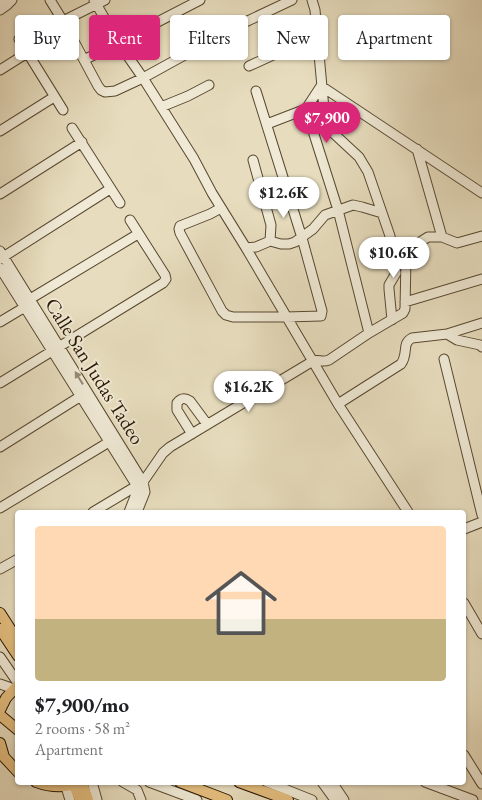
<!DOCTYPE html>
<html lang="en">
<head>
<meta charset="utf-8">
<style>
  body { margin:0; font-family:"EB Garamond",serif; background:#f2f2f2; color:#202124; height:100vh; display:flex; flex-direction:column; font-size:19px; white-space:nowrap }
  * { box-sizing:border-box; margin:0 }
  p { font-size:16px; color:#757577 }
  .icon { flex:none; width:28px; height:28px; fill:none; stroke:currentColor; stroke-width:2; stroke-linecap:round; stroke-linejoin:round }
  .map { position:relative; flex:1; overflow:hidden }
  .side { position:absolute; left:15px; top:510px; width:451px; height:275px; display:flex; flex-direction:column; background:#fff; border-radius:5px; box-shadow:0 1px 4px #0004 }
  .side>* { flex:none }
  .guide { position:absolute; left:15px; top:15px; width:452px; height:45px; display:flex; gap:10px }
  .price { position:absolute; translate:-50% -42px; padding:0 11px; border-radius:18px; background:#fff; color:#222; font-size:16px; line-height:32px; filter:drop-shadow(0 1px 2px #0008) }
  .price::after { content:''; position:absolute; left:50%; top:30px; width:15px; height:11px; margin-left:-8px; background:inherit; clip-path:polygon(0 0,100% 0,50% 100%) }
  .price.selected { background:#db2777; color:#fff }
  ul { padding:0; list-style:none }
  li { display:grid; align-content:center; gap:10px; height:265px; padding:0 20px }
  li+li { border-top:1px solid #e0e0e0 }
  li span { display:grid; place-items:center; height:155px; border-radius:5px; color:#555 }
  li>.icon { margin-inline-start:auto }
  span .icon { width:90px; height:90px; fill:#fffc; stroke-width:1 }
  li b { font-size:21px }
  .pill { padding:0 18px; border-radius:5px; background:#fff; box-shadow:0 1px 4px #0004; font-size:18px; line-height:45px }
  .pill.selected { background:#db2777; color:#fff }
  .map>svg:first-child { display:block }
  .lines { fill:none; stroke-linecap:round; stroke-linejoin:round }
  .minor-casing { stroke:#584830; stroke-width:11 }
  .major-casing { stroke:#281601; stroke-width:12 }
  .minor { stroke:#efe9d5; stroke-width:9 }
  .major { stroke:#e4be7f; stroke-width:10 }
  .oneway { fill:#958a76 }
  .labels { text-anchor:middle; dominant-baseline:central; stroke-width:4; stroke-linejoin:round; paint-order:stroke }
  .street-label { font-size:20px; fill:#281601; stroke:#efe9d5 }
</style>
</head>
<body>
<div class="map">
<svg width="482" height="800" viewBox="0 0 482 800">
  <rect width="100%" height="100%" fill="#e7ddbe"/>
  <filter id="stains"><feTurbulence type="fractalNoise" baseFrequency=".004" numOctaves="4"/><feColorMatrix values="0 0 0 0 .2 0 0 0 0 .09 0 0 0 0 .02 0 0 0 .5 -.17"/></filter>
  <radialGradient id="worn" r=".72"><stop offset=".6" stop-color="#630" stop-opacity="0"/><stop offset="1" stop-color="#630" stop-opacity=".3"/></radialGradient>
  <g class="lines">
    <!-- minor casing -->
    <g class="minor-casing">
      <path id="minor" d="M0,0h1
        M50,0l13,21 35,65 3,4 4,2 10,-1 28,-13 96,-53 53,-25
        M94,0l24,42 25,36 51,81 18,34 34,55 92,156 70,108
        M312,0l3,10 9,99 4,16 3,6 28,26 9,15 22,64 6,37 -7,12v4l3,31
        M0,10l7,-5 5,-5
        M63,21l42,-21
        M19,39l44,71
        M84,60l116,-60
        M249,66l68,-31
        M0,70l27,-17
        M161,107l27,-11 21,-11
        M267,124l39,-15
        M72,128l48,75
        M0,131l54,-34
        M417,149l25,88
        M253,160l18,65 -1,16 11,3h8l6,-2 18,-13 12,-14 28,-10 9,2 20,6
        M0,194l82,-52
        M221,208l-11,6 -30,12 -1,3 1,4 42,78 4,4 7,2h53l35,-1 1,-5 -20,-73 -46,-147
        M246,248l10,-1 14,-6
        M0,251l143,231 2,10 -8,20
        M0,259l110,-70
        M0,268l137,218 -1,8 -7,18
        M30,299l108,-65
        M405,302l77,-23
        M0,322l25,-15
        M369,333l-31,-123 -32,-101 15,-23 161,107
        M447,334l10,6 23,5 2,2
        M444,359l38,156
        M0,383l163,-100 3,-4 -1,-4 -35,-55
        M338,404l63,-40c8,-11 0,-20 11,-26l35,-4 35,-11
        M192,434l-15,-24v-7c4,-5 7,-6 13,-2l17,23
        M0,447l81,-51
        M0,508l109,-66
        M93,512l50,-30 20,-29 7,-6 143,-86c6,-2 9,2 16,-1l40,-27 34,-20 2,-4 1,-51 1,-6 5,-5 16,-10h14l15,6 25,-7
        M464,529l18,-7
        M0,569l18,-10
        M464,603l18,31
        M0,657l18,26
        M0,684l14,5
        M464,755l18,29
        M92,782l5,18
        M123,782l14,8 4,10
        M149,782l48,18
        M267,782l45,18
        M322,782l13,18
        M332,782l12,18
        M425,782l48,18
        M66,787l4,13"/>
    </g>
    <!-- major casing -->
    <g class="major-casing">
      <path id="major" d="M0,613l18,28
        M0,629l18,27
        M0,710l6,-12 12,-13
        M0,715l18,15
        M0,743l4,14 14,15
        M36,782c16,6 30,6 46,0
        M180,782l47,18
        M239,782l49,18
        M82,783l6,17
        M74,785l6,15"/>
    </g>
    <!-- minor -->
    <use href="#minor" class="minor"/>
    <!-- major -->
    <use href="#major" class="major"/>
  </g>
  <!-- one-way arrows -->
  <defs><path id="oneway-solid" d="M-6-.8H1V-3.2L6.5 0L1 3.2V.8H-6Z" transform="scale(1.25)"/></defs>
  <use class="oneway" href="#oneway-solid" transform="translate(79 378) rotate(-122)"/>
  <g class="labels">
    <!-- street labels -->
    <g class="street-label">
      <text transform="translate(95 371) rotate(58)">Calle San Judas Tadeo</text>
    </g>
  </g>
  <rect width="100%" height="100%" filter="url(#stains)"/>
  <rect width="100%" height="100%" fill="url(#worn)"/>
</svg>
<b class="price selected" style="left:327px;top:144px">$7,900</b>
<b class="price" style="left:284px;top:219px">$12.6K</b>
<b class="price" style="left:394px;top:279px">$10.6K</b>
<b class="price" style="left:249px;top:413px">$16.2K</b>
<div class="guide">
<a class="pill">Buy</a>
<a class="pill selected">Rent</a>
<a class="pill">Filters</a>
<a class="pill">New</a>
<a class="pill">Apartment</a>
</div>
<section class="side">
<ul>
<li><span style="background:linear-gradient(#ffd9b3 60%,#c2b280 0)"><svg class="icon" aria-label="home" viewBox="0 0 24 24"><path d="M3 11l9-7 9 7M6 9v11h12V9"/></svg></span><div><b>$7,900/mo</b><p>2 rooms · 58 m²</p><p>Apartment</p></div></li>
</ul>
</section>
</div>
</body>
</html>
